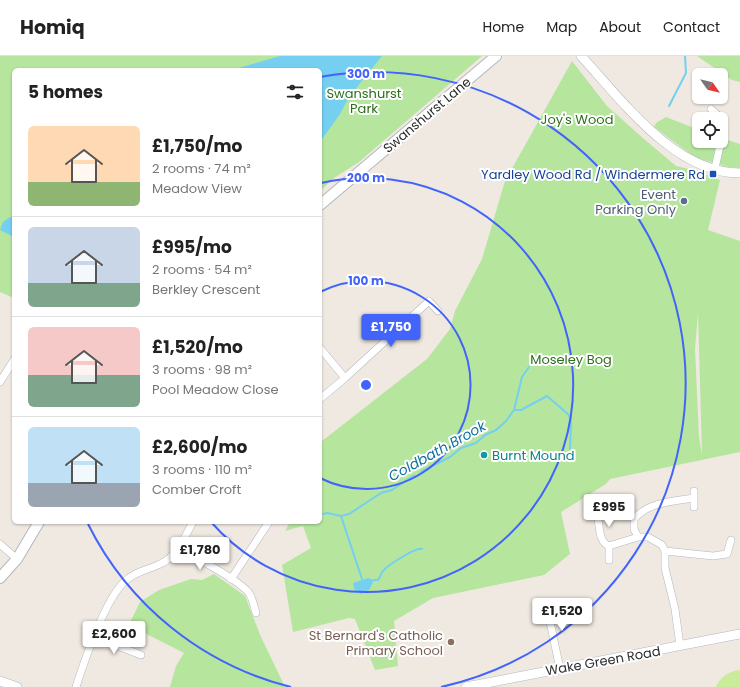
<!DOCTYPE html>
<html lang="en">
<head>
<meta charset="utf-8">
<style>
  body { margin:0; font-family:Poppins,sans-serif; background:#f6f6f6; color:#222; height:100vh; display:flex; flex-direction:column; font-size:15px; white-space:nowrap }
  * { box-sizing:border-box; margin:0 }
  p { font-size:13px; color:#767676 }
  .icon { flex:none; width:22px; height:22px; fill:none; stroke:currentColor; stroke-width:2; stroke-linecap:round; stroke-linejoin:round }
  .map { position:relative; flex:1; overflow:hidden }
  .details { position:absolute; left:12px; top:12px; width:310px; height:456px; display:flex; flex-direction:column; background:#fff; border-radius:6px; box-shadow:0 1px 3px #0004 }
  .details>* { flex:none }
  .needle { width:26px; rotate:124deg }
  .buttons { position:absolute; left:692px; top:12px; display:grid; gap:8px }
  .buttons a { display:grid; place-items:center; width:36px; height:36px; border-radius:6px; background:#fff; box-shadow:0 1px 3px #0004; font-size:20px }
  .price { position:absolute; translate:-50% -34px; padding:0 9px; border-radius:4px; background:#fff; color:#222; font-size:13px; line-height:26px; filter:drop-shadow(0 1px 2px #0008) }
  .price::after { content:''; position:absolute; left:50%; top:24px; width:12px; height:9px; margin-left:-6px; background:inherit; clip-path:polygon(0 0,100% 0,50% 100%) }
  .price.selected { background:#4264fb; color:#fff }
  ul { padding:0; list-style:none }
  li { display:flex; align-items:center; gap:12px; height:100px; padding:0 16px }
  li+li { border-top:1px solid #e0e0e0 }
  li span { display:grid; place-items:center; flex:none; width:112px; height:80px; border-radius:6px; color:#555 }
  li>.icon { margin-inline-start:auto }
  span .icon { width:48px; height:48px; fill:#fffc; stroke-width:1 }
  li b { font-size:17px }
  h2 { display:flex; justify-content:space-between; align-items:center; height:48px; padding:0 16px; font-size:17px }
  header { display:flex; align-items:center; gap:24px; box-sizing:border-box; height:56px; padding:0 20px; background:#fff; border-bottom:1px solid #e0e0e0 }
  header strong { font-size:19px }
  nav { display:flex; gap:22px; margin-inline-start:auto; font-size:14px }
  .map>svg:first-child { display:block }
  .green { fill:#b6e59e; fill-rule:evenodd }
  .pitch { fill:#c9ec9a }
  .water { fill:#75cff0 }
  .lines { fill:none; stroke-linecap:round; stroke-linejoin:round }
  .stream { stroke:#75cff0; stroke-width:2 }
  .minor-casing { stroke:#b4b7c1; stroke-width:8 }
  .tertiary-casing { stroke:#b4b7c1; stroke-width:10 }
  .secondary-casing { stroke:#b4b7c1; stroke-width:12 }
  .minor { stroke:#fff; stroke-width:7 }
  .tertiary { stroke:#fff; stroke-width:9 }
  .secondary { stroke:#fff; stroke-width:10 }
  .ring { fill:none; stroke:#4264fb; stroke-width:2 }
  .transit-dot { fill:#1a4fb4; stroke:#fff; stroke-width:1.5 }
  .service-dot { fill:#5c6f8a; stroke:#fff; stroke-width:1.5 }
  .culture-dot { fill:#0f9aa8; stroke:#fff; stroke-width:1.5 }
  .education-dot { fill:#8d6e63; stroke:#fff; stroke-width:1.5 }
  .labels { text-anchor:middle; dominant-baseline:central; stroke-width:4; stroke-linejoin:round; paint-order:stroke }
  .park-label { font-size:13px; fill:#2c6e1b; stroke:#fff }
  .street-label { font-size:13px; fill:#2e2e2e; stroke:#fff }
  .transit-label { font-size:13px; fill:#164399; stroke:#fff; text-anchor:end }
  .service-label { font-size:13px; fill:#4e5e75; stroke:#fff; text-anchor:end }
  .culture-label { font-size:13px; fill:#0d838f; stroke:#fff; text-anchor:start }
  .education-label { font-size:13px; fill:#785e54; stroke:#fff; text-anchor:end }
  .water-label { font-size:14px; font-style:italic; fill:#0d6fa3; stroke:#fff }
  .centre { fill:#4264fb; stroke:#fff; stroke-width:2 }
  .ring-label { font-size:12px; text-anchor:middle; font-weight:bold; fill:#4264fb; stroke:#fff; stroke-width:4; stroke-linejoin:round; paint-order:stroke }
</style>
</head>
<body>
<header>
<strong>Homiq</strong>
<nav><a>Home</a><a>Map</a><a>About</a><a>Contact</a></nav>
</header>
<div class="map">
<svg width="740" height="631" viewBox="0 0 740 631">
  <rect width="100%" height="100%" fill="#efe9e1"/>
  <!-- green -->
  <path class="green" d="M0,0h482l-123,106 -25,16 -14,13v-121h-306v228l-14,-6z
    M697,0h43v26l-8,-2z
    M572,5l35,45 37,33 32,27 22,5 22,9 -12,50 32,11v211l-130,27 -4,5 -45,28 9,42 -26,21 -111,23 -39,23 4,45 -23,4 -20,-51 -6,-1 -56,14 -11,-67 29,-17 -8,-22 -18,5 5,-9h30v-72l2,-9 105,-82 23,-30 5,-18 27,-52 23,-78zM698,257l4,142 -3,-18 -4,-88z
    M666,61l33,13v11h22v-3l19,6v24l-11,-1 -33,-9 -42,-31 2,-4z
    M214,518l31,22 16,41 24,50h-115l6,-21 8,-13 -55,-28 11,-23 19,-12 32,-11 11,1z"/>
  <!-- pitch -->
  <path class="pitch" d="M740,614v17h-24c4,-10 13,-16 24,-17z"/>
  <!-- water -->
  <path class="water" d="M280,0h102l-33,41 -9,17 -20,28v-72h-88z
    M10,161h4v20l-14,-7 3,-8z
    M368,522l6,2 -5,10 -8,4 -7,-5 -1,-6z"/>
  <g class="lines">
    <!-- stream -->
    <path class="stream" d="M669,50l17,-33 -1,-17
      M514,354h7l26,-14 22,19 2,8 -1,26
      M323,458l4,-1 14,3 8,-2 32,-21 11,-3 21,-14h5l4,-5 28,-14 11,-9 15,-5 9,-8 11,-5 10,-9 8,-11 8,-33 7,-10
      M341,460l21,63
      M374,524h4c2,-3 3,-7 5,-9 5,-6 33,-24 39,-22"/>
    <!-- minor casing -->
    <g class="minor-casing">
      <path id="minor" d="M711,53l12,11 -2,21
        M715,112l6,-27
        M320,292l25,30 -25,21
        M345,322l84,-77 9,10
        M0,326l14,-22
        M694,435v16
        M598,464c2,9 1,22 11,26
        M638,481l-4,-8v-10c14,-17 40,-18 60,-21
        M0,488l17,15
        M178,492c16,8 62,33 71,45 4,6 5,13 7,20
        M665,495l48,5 14,-2 4,-14
        M609,504v-14l29,-9h10l14,8 3,6v17l10,41 5,37
        M231,523l38,-57
        M540,558l9,3 11,52
        M549,561l10,-9
        M95,581l46,18
        M76,631c9,-28 28,-85 48,-105 11,-11 25,-12 38,-19 16,-8 23,-27 31,-41"/>
    </g>
    <!-- tertiary casing -->
    <g class="tertiary-casing">
      <path id="tertiary" d="M581,0c41,44 93,117 159,117
        M0,625l17,6
        M466,631l274,-53"/>
    </g>
    <!-- secondary casing -->
    <g class="secondary-casing">
      <path id="secondary" d="M320,149l176,-149
        M0,522l17,-19 22,-37"/>
    </g>
    <!-- minor -->
    <use href="#minor" class="minor"/>
    <!-- tertiary -->
    <use href="#tertiary" class="tertiary"/>
    <!-- secondary -->
    <use href="#secondary" class="secondary"/>
  </g>
  <!-- distance rings -->
  <g class="ring">
    <path d="M320 236A104 104 0 1 1 320 422"/>
    <path d="M321 127A207 207 0 1 1 211 466"/>
    <path d="M291 631A311 311 0 0 1 88 468M320 21A311 311 0 0 1 441 631"/>
  </g>
  <!-- markers -->
  <rect class="transit-dot" x="709" y="114" width="8" height="8" rx="2"/>
  <circle class="service-dot" cx="684" cy="145" r="4"/>
  <circle class="culture-dot" cx="484" cy="399" r="4"/>
  <circle class="education-dot" cx="451" cy="586" r="4"/>
  <g class="labels">
    <!-- park labels -->
    <g class="park-label">
      <text x="364" y="37">Swanshurst<tspan x="364" dy="15">Park</tspan></text>
      <text x="577" y="63">Joy's Wood</text>
      <text x="571" y="303">Moseley Bog</text>
    </g>
    <!-- street labels -->
    <g class="street-label">
      <text transform="translate(427 59) rotate(-40)">Swanshurst Lane</text>
      <text transform="translate(603 605) rotate(-10)">Wake Green Road</text>
    </g>
    <!-- transit labels -->
    <g class="transit-label">
      <text x="705" y="118">Yardley Wood Rd / Windermere Rd</text>
    </g>
    <!-- service labels -->
    <g class="service-label">
      <text x="676" y="138">Event<tspan x="676" dy="15">Parking Only</tspan></text>
    </g>
    <!-- culture labels -->
    <g class="culture-label">
      <text x="492" y="399">Burnt Mound</text>
    </g>
    <!-- education labels -->
    <g class="education-label">
      <text x="443" y="579">St Bernard's Catholic<tspan x="443" dy="15">Primary School</tspan></text>
    </g>
    <!-- water labels -->
    <g class="water-label">
      <text transform="translate(437 395) rotate(-29)">Coldbath Brook</text>
    </g>
  </g>
  <circle cx="366" cy="329" r="6" class="centre"/>
  <g class="ring-label">
    <text x="366" y="22">300 m</text>
    <text x="366" y="126">200 m</text>
    <text x="366" y="229">100 m</text>
  </g>
</svg>
<div class="buttons">
<a><svg class="needle" viewBox="-14 -14 28 28"><path d="M0-13l5 13h-10z" fill="#e53935"/><path d="M0 13l5-13h-10z" fill="#767676"/></svg></a>
<a><svg class="icon" aria-label="locate" viewBox="0 0 24 24"><circle cx="12" cy="12" r="6"/><path d="M12 2v4M12 18v4M2 12h4M18 12h4"/></svg></a>
</div>
<b class="price selected" style="left:391px;top:292px">£1,750</b>
<b class="price" style="left:609px;top:472px">£995</b>
<b class="price" style="left:200px;top:515px">£1,780</b>
<b class="price" style="left:562px;top:576px">£1,520</b>
<b class="price" style="left:114px;top:599px">£2,600</b>
<section class="details">
<h2>5 homes<svg class="icon" aria-label="filters" viewBox="0 0 24 24"><path d="M4 7h16M4 17h16"/><circle cx="9" cy="7" r="2"/><circle cx="15" cy="17" r="2"/></svg></h2>
<ul>
<li><span style="background:linear-gradient(#ffd9b3 70%,#8fb573 0)"><svg class="icon" aria-label="home" viewBox="0 0 24 24"><path d="M3 11l9-7 9 7M6 9v11h12V9"/></svg></span><div><b>£1,750/mo</b><p>2 rooms · 74 m²</p><p>Meadow View</p></div></li>
<li><span style="background:linear-gradient(#c9d6e8 70%,#7fa58c 0)"><svg class="icon" aria-label="home" viewBox="0 0 24 24"><path d="M3 11l9-7 9 7M6 9v11h12V9"/></svg></span><div><b>£995/mo</b><p>2 rooms · 54 m²</p><p>Berkley Crescent</p></div></li>
<li><span style="background:linear-gradient(#f6c9c9 60%,#7fa58c 0)"><svg class="icon" aria-label="home" viewBox="0 0 24 24"><path d="M3 11l9-7 9 7M6 9v11h12V9"/></svg></span><div><b>£1,520/mo</b><p>3 rooms · 98 m²</p><p>Pool Meadow Close</p></div></li>
<li><span style="background:linear-gradient(#bfe0f5 70%,#9aa5b1 0)"><svg class="icon" aria-label="home" viewBox="0 0 24 24"><path d="M3 11l9-7 9 7M6 9v11h12V9"/></svg></span><div><b>£2,600/mo</b><p>3 rooms · 110 m²</p><p>Comber Croft</p></div></li>
</ul>
</section>
</div>
</body>
</html>
